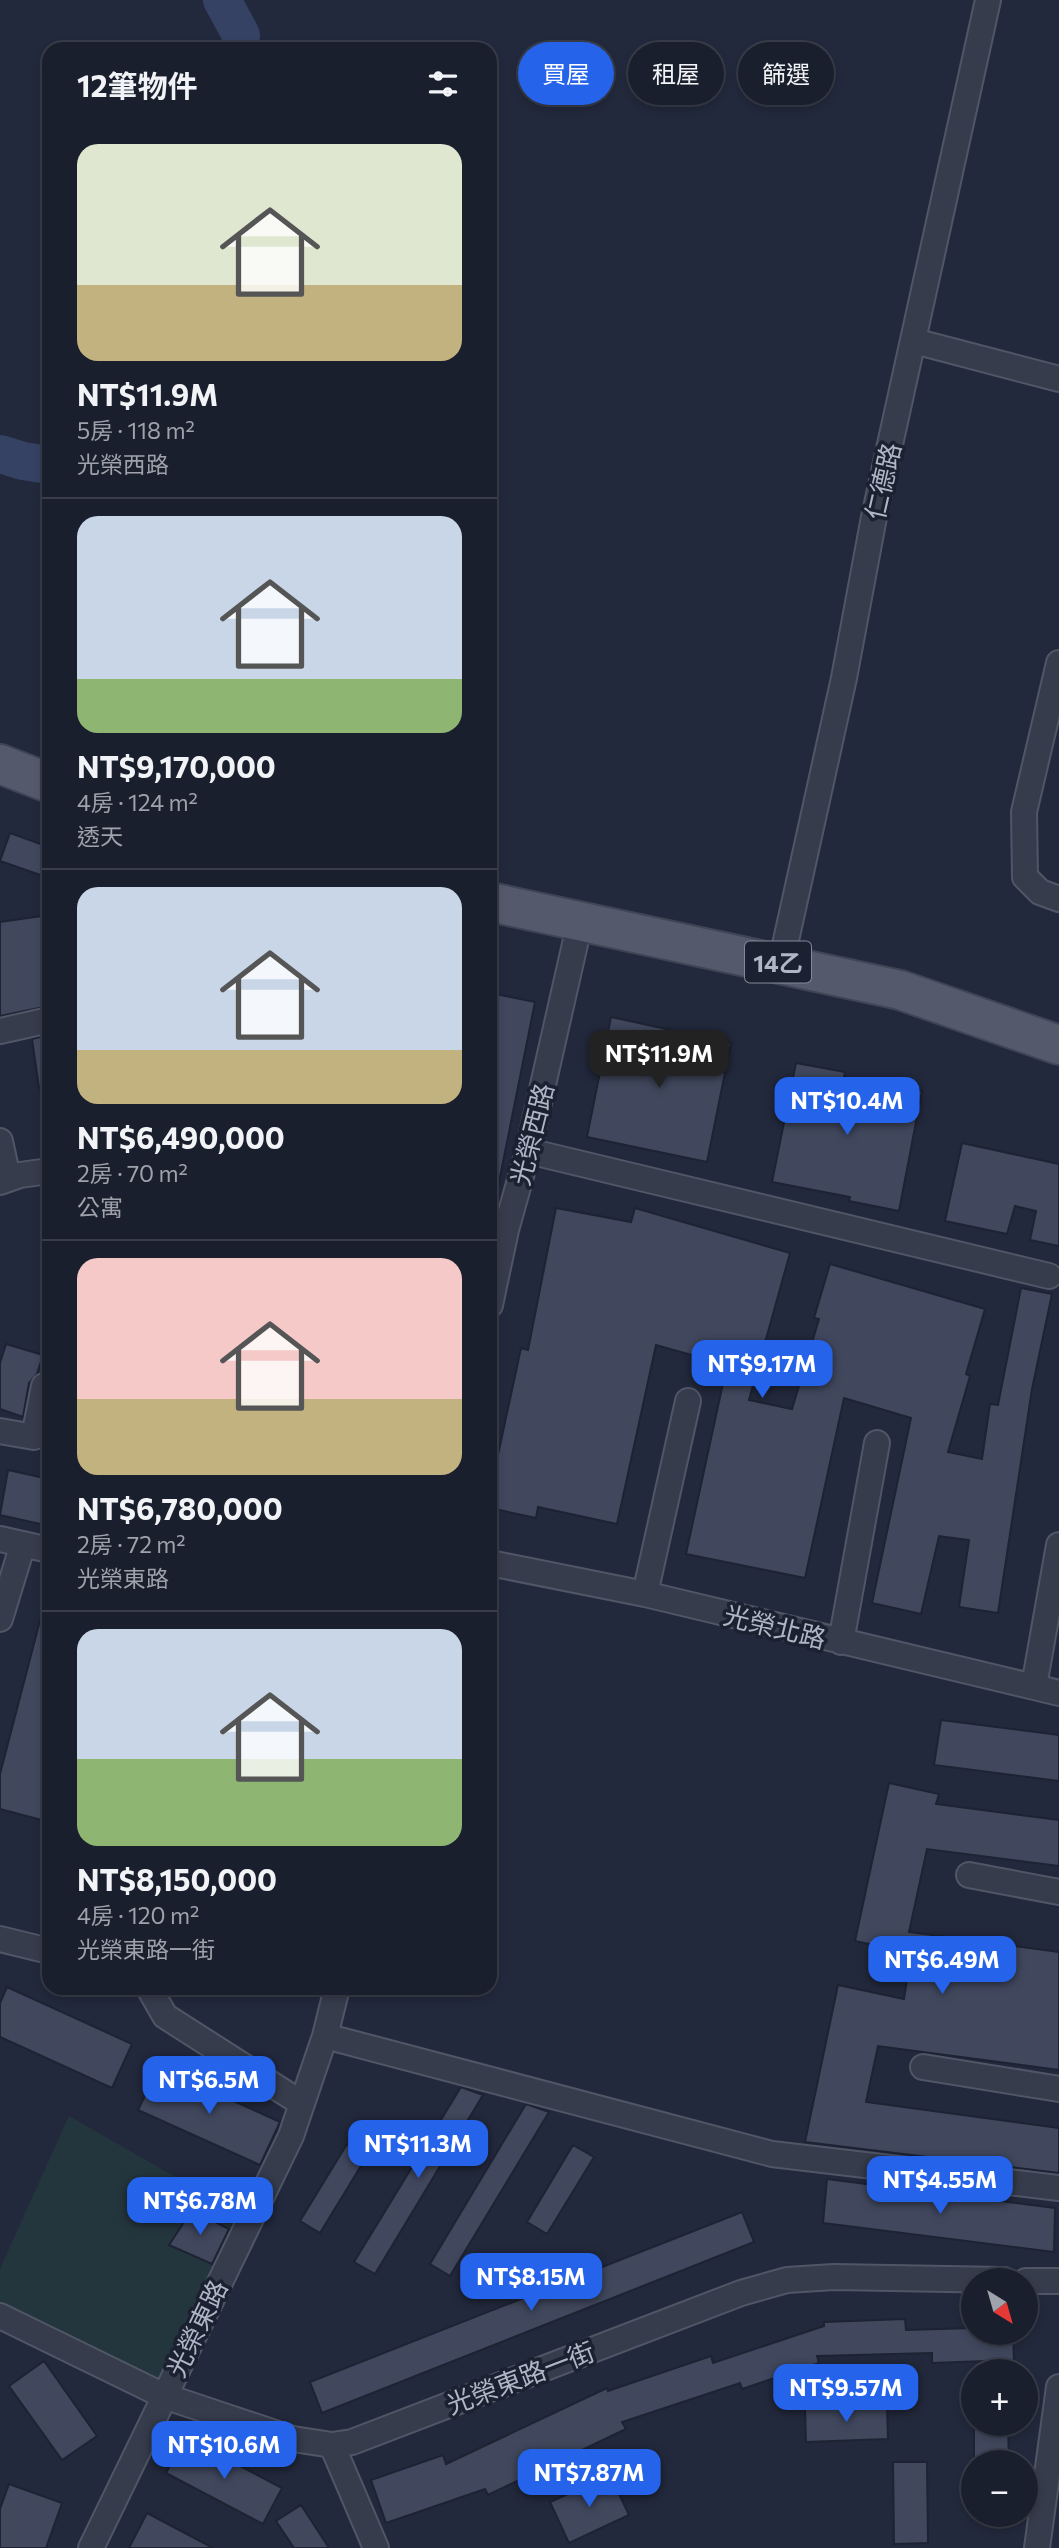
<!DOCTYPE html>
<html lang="zh-TW">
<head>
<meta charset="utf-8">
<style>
  body { margin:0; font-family:Commissioner,"Noto Sans TC",sans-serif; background:#232735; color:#f1f3f6; height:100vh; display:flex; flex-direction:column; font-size:26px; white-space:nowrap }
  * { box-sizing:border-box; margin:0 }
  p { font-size:23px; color:#9fa2aa }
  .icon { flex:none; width:38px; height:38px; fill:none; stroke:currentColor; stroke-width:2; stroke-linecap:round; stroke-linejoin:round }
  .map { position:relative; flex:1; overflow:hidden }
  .drawer { position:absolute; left:42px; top:42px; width:455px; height:1953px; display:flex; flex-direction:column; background:#1a1f2d; border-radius:21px; box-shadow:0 4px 10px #0003,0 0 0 2px #383d49 }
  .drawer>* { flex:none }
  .hud { position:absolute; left:518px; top:42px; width:436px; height:63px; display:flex; gap:14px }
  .needle { width:46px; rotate:143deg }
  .buttons { position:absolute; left:961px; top:2268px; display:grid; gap:14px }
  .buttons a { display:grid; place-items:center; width:77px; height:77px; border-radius:50%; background:#1a1f2d; box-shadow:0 4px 10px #0003,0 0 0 2px #383d49; font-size:35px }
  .price { position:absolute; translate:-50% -60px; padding:0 16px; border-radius:14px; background:#2563eb; color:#fff; font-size:23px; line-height:46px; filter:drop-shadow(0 2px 4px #0008) }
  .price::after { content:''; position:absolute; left:50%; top:42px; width:21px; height:16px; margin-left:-10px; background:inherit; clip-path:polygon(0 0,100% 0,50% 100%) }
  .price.current { background:#222; color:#fff }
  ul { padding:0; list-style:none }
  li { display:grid; align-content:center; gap:14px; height:371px; padding:0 35px }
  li+li { border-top:2px solid #383d49 }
  li span { display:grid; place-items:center; height:217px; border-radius:21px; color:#555 }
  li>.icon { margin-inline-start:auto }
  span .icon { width:126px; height:126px; fill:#fffc; stroke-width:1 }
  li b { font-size:30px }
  h2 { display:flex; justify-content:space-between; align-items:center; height:84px; padding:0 35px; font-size:30px }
  .chip { padding:0 24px; border-radius:32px; background:#1a1f2d; box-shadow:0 4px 10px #0003,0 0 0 2px #383d49; font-size:24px; line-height:63px }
  .chip.current { background:#2563eb; color:#fff }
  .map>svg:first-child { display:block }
  .green { fill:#24363d }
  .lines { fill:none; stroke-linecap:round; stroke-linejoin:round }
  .river { stroke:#354263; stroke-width:38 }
  .building { fill:#41485e; stroke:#1d2333; stroke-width:2 }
  .street-casing { stroke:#515667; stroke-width:28 }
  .primary-casing { stroke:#3f4555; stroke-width:42 }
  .street { stroke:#363c4c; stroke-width:24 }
  .primary { stroke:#545a6c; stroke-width:38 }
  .labels { text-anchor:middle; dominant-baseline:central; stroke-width:7; stroke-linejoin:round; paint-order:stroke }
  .shield { fill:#1b2131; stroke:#84899a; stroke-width:2 }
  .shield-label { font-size:24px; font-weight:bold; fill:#b1b6c7 }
  .street-label { font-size:26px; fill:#b1b6c7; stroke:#1b2131 }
</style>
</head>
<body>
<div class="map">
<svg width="1059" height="2548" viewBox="0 0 1059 2548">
  <rect width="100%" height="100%" fill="#22293c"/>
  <!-- green -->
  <path class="green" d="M69,2116l176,101 -86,177 -159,-78v-47z"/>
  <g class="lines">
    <!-- river -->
    <path class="river" d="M222,0l19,35 -1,14
      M0,454l23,7 26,4"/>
  </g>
  <!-- building -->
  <path class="building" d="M10,833l39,14v31l-49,-17z
    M49,915v91l-49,10v-94z
    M496,994l39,8 -37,185 -8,-1v-160z
    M611,1017l120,26 -24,119 -120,-25z
    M49,1035v52l-10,1 -7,-49z
    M796,1063l49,9 -1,5 78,14 -23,120 -50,-10 1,-4 -78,-15z
    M962,1143l97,21v82l-29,-6 6,-29 -21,-5 -8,28 -62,-13z
    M556,1208l75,14 4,-14 155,45 -41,147 43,9 27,-90 -5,-1 16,-54 155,45 -19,65 4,2 -22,76 34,7 8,-55 8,1 23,-117 31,6 -20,95 -34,224 -39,-6 10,-67 -30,-4 -18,78 -49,-11 39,-185 -67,-20 -39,180 -119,-24 41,-189 -71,-20 -39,179 -79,-17 -2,11 -46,-10v-16l31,-144 7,2z
    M6,1344l37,11 -6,19 -8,9 -6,34 -23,-8v-46z
    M8,1470l41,9v47l-49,-11z
    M43,1609l6,1v212l-49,-13v-35z
    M941,1720l118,15v46l-125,-16z
    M889,1783l50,11 -3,10 123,16v46l-132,-17 -18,83 150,20v118l-181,-24 -12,56 193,26v45l-254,-31 33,-157 66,14 7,-46 -56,-12z
    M7,1987l125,57 -20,44 -112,-51v-34z
    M159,2067l121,55 -20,43 -122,-55z
    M461,2087l22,8 -108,179 -21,-12z
    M526,2104l23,8 -99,164 -20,-12z
    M347,2144l20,12 -47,77 -20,-12z
    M573,2145l21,12 -47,77 -20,-12z
    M827,2179l228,29 -1,44 -231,-29z
    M192,2210l37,19 -17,35 -43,-19z
    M742,2212l12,30 -432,171 -12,-31z
    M905,2319l1,11 67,-2v5h40l1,27 -82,3v-10l-115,3 2,7 -77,26 -2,-6 -118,39 4,7 -138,66 -3,-6 -99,34 -15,-43 72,-25 3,9 161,-76 1,3 103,-35 2,7 111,-37v-4z
    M44,2361l53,75 -35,24 -53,-74z
    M887,2405l1,34 -82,3 -1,-34z
    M974,2424h34l1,38h-35z
    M185,2437l97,51 -19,36 -97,-51z
    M893,2462h34l1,81 -34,1z
    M610,2475l19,40 -60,28 -19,-41z
    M9,2484l53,19 -16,45h-46v-39z
    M301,2505l28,43h-35l-18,-27z
    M147,2513l66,35h-84z"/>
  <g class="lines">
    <!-- street casing -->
    <g class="street-casing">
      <path id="street" d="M914,341l145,38
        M1059,663l-35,149 1,65 15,15 19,7
        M781,963l63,-285 30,-161 114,-517
        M0,1031l49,-11
        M0,1141l8,37
        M528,1151l521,125
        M0,1182l20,-7 29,-4
        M490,1305l16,-75 22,-79 52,-229
        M0,1431l34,6 10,-51 5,2
        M0,1539l49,11
        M490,1563l155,31 414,99
        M645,1594l43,-193
        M0,1619l23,-75
        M841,1642l36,-199
        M1034,1686l25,-141
        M969,1875l90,17
        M0,1939l49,12
        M149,1988l16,28 136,87
        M325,2036l447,118 287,34
        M923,2067l136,22
        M1026,2281h33
        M0,2316l164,80 129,43 39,6 20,-3 389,-149 46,-13 47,-3 170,3
        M332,2445l44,103
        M91,2548l200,-412 34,-100 12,-48
        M1037,2548l22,-161"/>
    </g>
    <!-- primary casing -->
    <g class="primary-casing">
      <path id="primary" d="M0,764l49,19
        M490,902l410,88 159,55"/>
    </g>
    <!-- street -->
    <use href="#street" class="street"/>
    <!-- primary -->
    <use href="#primary" class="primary"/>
  </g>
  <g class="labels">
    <!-- shield labels -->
    <rect class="shield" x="745" y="941.5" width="66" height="41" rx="5"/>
    <g class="shield-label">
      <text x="778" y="962">14乙</text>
    </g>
    <!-- street labels -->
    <g class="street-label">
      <text transform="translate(882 481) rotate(-77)">仁德路</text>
      <text transform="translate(531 1134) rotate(-76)">光榮西路</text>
      <text transform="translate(775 1626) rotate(14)">光榮北路</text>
      <text transform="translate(196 2328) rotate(-64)">光榮東路</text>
      <text transform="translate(520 2377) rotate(-21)">光榮東路一街</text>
    </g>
  </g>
</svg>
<div class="buttons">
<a><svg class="needle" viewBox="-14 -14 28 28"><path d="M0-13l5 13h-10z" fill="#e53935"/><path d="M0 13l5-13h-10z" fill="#9fa2aa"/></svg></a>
<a>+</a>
<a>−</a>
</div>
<b class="price current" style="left:659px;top:1090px">NT$11.9M</b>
<b class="price" style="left:847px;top:1137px">NT$10.4M</b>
<b class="price" style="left:762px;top:1400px">NT$9.17M</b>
<b class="price" style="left:942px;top:1996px">NT$6.49M</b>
<b class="price" style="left:209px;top:2116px">NT$6.5M</b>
<b class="price" style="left:418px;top:2180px">NT$11.3M</b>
<b class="price" style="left:940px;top:2216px">NT$4.55M</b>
<b class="price" style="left:200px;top:2237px">NT$6.78M</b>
<b class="price" style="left:531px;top:2313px">NT$8.15M</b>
<b class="price" style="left:846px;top:2424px">NT$9.57M</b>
<b class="price" style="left:224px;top:2481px">NT$10.6M</b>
<b class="price" style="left:589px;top:2509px">NT$7.87M</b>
<div class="hud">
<a class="chip current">買屋</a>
<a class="chip">租屋</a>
<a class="chip">篩選</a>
</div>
<section class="drawer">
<h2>12筆物件<svg class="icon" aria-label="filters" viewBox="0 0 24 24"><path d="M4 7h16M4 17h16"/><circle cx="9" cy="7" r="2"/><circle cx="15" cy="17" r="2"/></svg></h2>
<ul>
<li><span style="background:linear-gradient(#dfe7d0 65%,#c2b280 0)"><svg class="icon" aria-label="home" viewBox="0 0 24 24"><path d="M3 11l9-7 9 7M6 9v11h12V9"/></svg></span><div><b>NT$11.9M</b><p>5房 · 118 m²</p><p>光榮西路</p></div></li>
<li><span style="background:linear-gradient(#c9d6e8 75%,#8fb573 0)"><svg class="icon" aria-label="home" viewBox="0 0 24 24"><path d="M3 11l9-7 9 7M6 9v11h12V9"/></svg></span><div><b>NT$9,170,000</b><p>4房 · 124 m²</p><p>透天</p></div></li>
<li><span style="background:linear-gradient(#c9d6e8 75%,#c2b280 0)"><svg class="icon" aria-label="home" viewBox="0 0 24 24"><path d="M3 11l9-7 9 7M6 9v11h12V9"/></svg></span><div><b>NT$6,490,000</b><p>2房 · 70 m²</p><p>公寓</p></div></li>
<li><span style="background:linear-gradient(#f6c9c9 65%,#c2b280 0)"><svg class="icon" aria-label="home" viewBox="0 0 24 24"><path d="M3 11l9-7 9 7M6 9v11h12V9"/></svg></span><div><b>NT$6,780,000</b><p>2房 · 72 m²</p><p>光榮東路</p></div></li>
<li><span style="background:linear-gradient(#c9d6e8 60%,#8fb573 0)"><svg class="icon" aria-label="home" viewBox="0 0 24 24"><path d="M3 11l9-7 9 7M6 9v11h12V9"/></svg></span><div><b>NT$8,150,000</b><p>4房 · 120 m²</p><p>光榮東路一街</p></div></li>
</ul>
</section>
</div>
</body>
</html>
